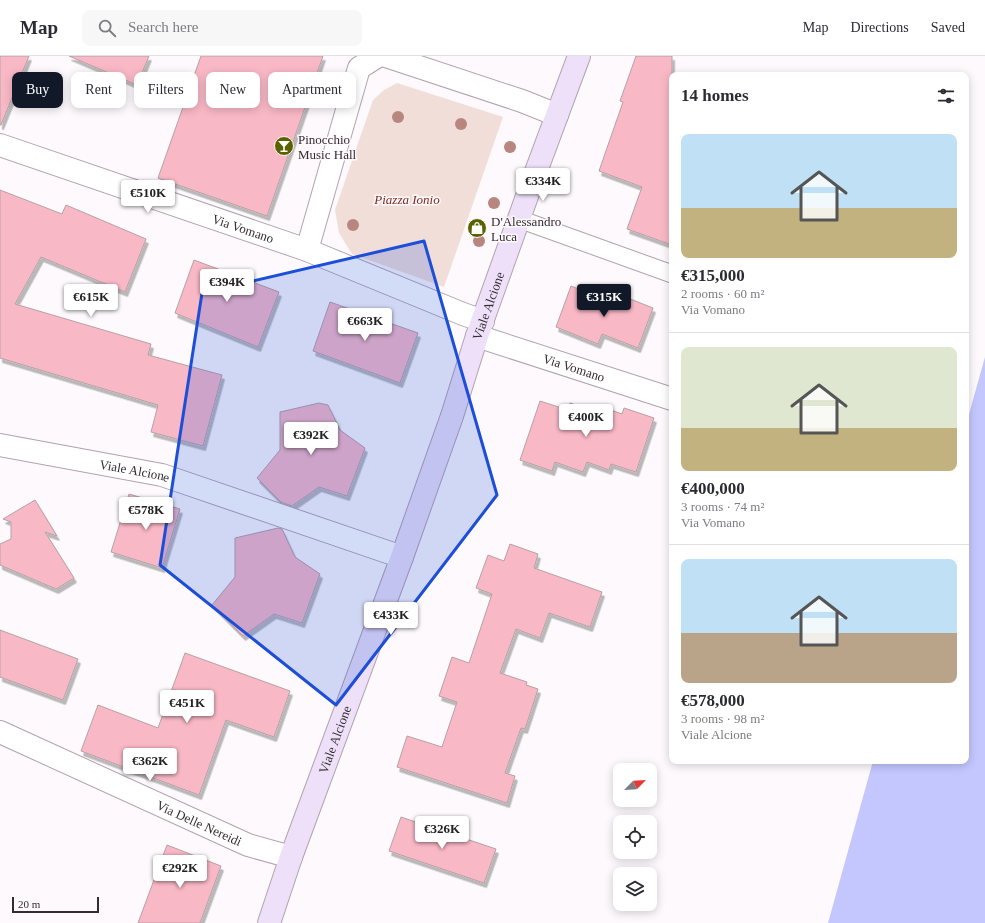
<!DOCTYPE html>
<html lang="en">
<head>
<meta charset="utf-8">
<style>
  body { margin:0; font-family:Georgia,serif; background:#f7f7f7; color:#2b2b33; height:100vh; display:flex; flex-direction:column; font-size:15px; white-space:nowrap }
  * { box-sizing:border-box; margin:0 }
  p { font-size:13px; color:#7c7c81 }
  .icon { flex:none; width:22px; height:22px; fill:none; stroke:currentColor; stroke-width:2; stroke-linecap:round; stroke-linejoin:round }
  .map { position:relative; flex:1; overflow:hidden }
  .details { position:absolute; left:669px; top:16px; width:300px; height:692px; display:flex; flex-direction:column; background:#fff; border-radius:8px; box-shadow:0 2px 10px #0003 }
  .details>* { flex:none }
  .guide { position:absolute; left:12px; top:16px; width:380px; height:36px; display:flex; gap:8px }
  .needle { width:26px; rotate:66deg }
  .controls { position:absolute; left:613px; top:707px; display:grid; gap:8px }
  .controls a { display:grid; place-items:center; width:44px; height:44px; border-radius:8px; background:#fff; box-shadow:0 2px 10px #0003; font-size:20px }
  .scale { position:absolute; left:12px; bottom:10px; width:87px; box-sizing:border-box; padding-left:4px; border:2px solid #332c31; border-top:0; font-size:11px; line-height:14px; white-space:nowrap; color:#332c31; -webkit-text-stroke:3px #fdf9fc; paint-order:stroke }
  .price { position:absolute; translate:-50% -34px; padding:0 9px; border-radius:4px; background:#fff; color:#222; font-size:13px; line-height:26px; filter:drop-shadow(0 1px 2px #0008) }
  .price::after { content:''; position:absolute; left:50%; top:24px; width:12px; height:9px; margin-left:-6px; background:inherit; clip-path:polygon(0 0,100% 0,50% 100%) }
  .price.selected { background:#111827; color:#fff }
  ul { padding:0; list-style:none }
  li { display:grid; align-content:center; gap:8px; height:212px; padding:0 12px }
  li+li { border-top:1px solid #e1e1e2 }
  li span { display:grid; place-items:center; height:124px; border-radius:8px; color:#555 }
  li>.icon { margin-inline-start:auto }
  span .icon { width:72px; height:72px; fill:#fffc; stroke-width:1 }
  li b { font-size:17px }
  h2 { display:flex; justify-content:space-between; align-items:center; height:48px; padding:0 12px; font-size:17px }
  .tag { padding:0 14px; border-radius:8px; background:#fff; box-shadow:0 2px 10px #0003; font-size:14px; line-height:36px }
  .tag.selected { background:#111827; color:#fff }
  header { display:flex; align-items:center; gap:24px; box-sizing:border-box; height:56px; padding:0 20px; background:#fff; border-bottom:1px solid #e1e1e2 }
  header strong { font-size:19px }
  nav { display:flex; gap:22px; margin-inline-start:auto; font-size:14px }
  .search { width:280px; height:36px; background:#f7f7f7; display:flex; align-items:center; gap:10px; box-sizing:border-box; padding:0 14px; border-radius:8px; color:#7c7c81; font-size:15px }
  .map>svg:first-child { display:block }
  .green { fill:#f1ded9 }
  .water { fill:#c3c7fe }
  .building { fill:#f9b8c6; stroke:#b6a1a5; filter:url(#shadow) }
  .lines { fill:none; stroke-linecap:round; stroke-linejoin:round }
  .lane-casing { stroke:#b3a2ae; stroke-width:19 }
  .street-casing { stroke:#b3a2ae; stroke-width:24 }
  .secondary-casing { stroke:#b3a2ae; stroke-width:24 }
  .lane { stroke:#fff; stroke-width:17 }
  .street { stroke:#fff; stroke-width:22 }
  .secondary { stroke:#ede0f8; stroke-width:22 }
  .tree { fill:#b9867f }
  .marked { fill:#1d4ed8; fill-opacity:0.2; stroke:#1d4ed8; stroke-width:3; stroke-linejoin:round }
  .labels { text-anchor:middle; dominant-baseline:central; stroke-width:3; stroke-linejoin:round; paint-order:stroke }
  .poi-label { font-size:13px; fill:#332c31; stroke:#fdf9fc; text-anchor:start }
  .park-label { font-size:13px; font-style:italic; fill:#822718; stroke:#fdf9fc }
  .street-label { font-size:13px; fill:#332c31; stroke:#fdf9fc }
</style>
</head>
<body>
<header>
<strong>Map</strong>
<div class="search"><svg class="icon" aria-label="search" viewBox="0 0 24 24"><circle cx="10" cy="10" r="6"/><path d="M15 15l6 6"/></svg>Search here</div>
<nav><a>Map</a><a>Directions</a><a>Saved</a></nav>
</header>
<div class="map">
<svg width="985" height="867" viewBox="0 0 985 867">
  <defs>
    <filter id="shadow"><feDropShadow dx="2.5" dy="4.5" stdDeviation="0" flood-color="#0004"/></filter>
  </defs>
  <rect width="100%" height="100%" fill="#fdf9fc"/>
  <!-- green -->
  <path class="green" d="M397,27l106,34 -59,170 -92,-33 -13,-21 -4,-23 38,-110 11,-10z"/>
  <!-- water -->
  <path class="water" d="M985,301v566h-157l45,-162h93v-336z"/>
  <!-- building -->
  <path class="building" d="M0,0h29l-28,69h-1z
    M69,0h80l-12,29z
    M201,0h122l-56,160 -109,-38z
    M636,0h36v189l-45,-16 15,-42 -43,-16 24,-69 -3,-1z
    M0,134l62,24 4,-9 80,34 -21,53 -84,-35 -26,47 136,40 -3,11 74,20 -19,71 -52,-14 7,-27 -158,-47z
    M194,204l85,32 -21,55 -83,-34z
    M571,230l40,16 4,-9 38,15 -15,40 -36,-14 -4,10 -42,-17z
    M330,246l88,31 -18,50 -87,-32z
    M540,345l28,9 2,-7 24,8 3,-6 25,9 2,-6 30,10 -18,54 -25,-8 -2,6 -22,-8 -4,10 -28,-10 -3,9 -32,-11z
    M319,347l9,2 12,25 25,18 -18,48 -28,-9 -27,19 -11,-4 -24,-24 23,-28v-38z
    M129,438l51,15 -18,59 -51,-16z
    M35,444l22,36 -12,-4 29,46 -18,11 -56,-24v-21l11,-5v-17l-8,-3z
    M278,472l4,1 13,28 25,17 -18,49 -28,-9 -31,22 -31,-31 23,-28v-39z
    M510,488l28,10 -4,14 68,24 -12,35 -41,-14 -9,25 -24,-9 -16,44 27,9 -1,3 12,4 -13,40 -4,-1 -16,45 10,3 -8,27 -110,-36 10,-31 35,11 15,-45 -18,-6 13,-39 17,6 23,-69 -16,-6 12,-33 16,6z
    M0,574l78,29 -15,41 -63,-23z
    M185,597l105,38 -16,46 -48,-17 -27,75 -118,-44 17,-46 60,23z
    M401,761l95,32 -12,34 -95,-32z
    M167,789l54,21 -21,57h-62z"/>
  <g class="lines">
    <!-- lane casing -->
    <g class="lane-casing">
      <path id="lane" d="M519,163l153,55"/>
    </g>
    <!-- street casing -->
    <g class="street-casing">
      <g id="street">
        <path d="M386,0l136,45 35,14"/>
        <path id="s1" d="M0,89l307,105 156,64 20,7"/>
        <path d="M307,194l52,-182 19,-12"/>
        <path id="s2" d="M477,280l195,63"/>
        <path id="s3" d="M0,389l162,30 240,82"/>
        <path id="s4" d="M0,676l248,113 43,12"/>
      </g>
    </g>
    <!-- secondary casing -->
    <g class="secondary-casing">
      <g id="secondary">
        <path id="s5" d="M269,867l22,-66 111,-300 50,-141 25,-80 54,-151 48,-129"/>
      </g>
    </g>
    <!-- lane -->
    <use href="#lane" class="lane"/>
    <!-- street -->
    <use href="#street" class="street"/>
    <!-- secondary -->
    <use href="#secondary" class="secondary"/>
  </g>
  <!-- trees -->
  <g class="tree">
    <circle cx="398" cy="61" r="6"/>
    <circle cx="461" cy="68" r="6"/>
    <circle cx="510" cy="91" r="6"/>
    <circle cx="494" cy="147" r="6"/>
    <circle cx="353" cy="169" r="6"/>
    <circle cx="479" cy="185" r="6"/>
  </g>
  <!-- marked area -->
  <path class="marked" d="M424,185l73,254 -161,210 -176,-140 42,-272z"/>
  <!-- icons -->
  <defs>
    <g id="bar-disc" transform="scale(1)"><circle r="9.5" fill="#5a6200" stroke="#fdf9fc"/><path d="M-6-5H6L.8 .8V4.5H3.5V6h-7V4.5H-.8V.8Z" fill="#fff"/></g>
    <g id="shop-disc" transform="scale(1)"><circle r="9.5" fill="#5a6200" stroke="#fdf9fc"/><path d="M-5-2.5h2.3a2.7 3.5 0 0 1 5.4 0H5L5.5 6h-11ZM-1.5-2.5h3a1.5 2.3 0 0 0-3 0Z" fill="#fff"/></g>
  </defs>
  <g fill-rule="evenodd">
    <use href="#bar-disc" x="284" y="90"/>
    <use href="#shop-disc" x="477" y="172"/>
  </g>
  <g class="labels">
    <!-- poi labels -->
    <g class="poi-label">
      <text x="298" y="83">Pinocchio<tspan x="298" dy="15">Music Hall</tspan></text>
      <text x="491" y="165">D'Alessandro<tspan x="491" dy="15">Luca</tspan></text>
    </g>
    <!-- park labels -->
    <g class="park-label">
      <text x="407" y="143">Piazza Ionio</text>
    </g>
    <!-- street labels -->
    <g class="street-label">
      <text stroke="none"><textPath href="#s1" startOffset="257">Via Vomano</textPath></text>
      <text stroke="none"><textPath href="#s5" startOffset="655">Viale Alcione</textPath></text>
      <text stroke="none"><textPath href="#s2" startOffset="102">Via Vomano</textPath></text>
      <text stroke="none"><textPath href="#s3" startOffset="137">Viale Alcione</textPath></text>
      <text stroke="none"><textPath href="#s5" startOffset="195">Viale Alcione</textPath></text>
      <text stroke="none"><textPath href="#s4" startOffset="219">Via Delle Nereidi</textPath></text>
    </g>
  </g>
</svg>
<div class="controls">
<a><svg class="needle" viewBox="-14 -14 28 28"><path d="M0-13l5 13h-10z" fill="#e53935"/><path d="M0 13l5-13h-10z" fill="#7c7c81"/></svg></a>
<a><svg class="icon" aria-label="locate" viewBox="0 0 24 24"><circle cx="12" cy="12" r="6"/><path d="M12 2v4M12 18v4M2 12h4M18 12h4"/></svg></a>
<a><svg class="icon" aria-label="layers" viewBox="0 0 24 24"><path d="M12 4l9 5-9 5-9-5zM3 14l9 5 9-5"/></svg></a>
</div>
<div class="scale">20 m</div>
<b class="price" style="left:543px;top:146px">€334K</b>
<b class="price" style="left:148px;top:158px">€510K</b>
<b class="price" style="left:227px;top:247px">€394K</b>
<b class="price" style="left:91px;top:262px">€615K</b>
<b class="price selected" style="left:604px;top:262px">€315K</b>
<b class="price" style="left:365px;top:286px">€663K</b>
<b class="price" style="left:586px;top:382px">€400K</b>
<b class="price" style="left:311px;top:400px">€392K</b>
<b class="price" style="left:146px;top:475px">€578K</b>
<b class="price" style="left:391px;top:580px">€433K</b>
<b class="price" style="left:187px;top:668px">€451K</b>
<b class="price" style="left:150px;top:726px">€362K</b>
<b class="price" style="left:442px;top:794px">€326K</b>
<b class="price" style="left:180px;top:833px">€292K</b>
<div class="guide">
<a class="tag selected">Buy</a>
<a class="tag">Rent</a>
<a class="tag">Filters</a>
<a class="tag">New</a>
<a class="tag">Apartment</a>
</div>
<section class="details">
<h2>14 homes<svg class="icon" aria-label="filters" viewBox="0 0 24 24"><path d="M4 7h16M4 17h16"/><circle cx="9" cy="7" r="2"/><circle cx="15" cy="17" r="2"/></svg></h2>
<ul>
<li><span style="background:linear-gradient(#bfe0f5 60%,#c2b280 0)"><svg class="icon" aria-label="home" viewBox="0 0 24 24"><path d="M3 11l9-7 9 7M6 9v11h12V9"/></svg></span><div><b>€315,000</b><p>2 rooms · 60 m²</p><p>Via Vomano</p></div></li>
<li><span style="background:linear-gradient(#dfe7d0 65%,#c2b280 0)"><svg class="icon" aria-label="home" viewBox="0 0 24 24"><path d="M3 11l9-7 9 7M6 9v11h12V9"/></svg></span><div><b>€400,000</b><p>3 rooms · 74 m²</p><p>Via Vomano</p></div></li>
<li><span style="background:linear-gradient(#bfe0f5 60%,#b9a48a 0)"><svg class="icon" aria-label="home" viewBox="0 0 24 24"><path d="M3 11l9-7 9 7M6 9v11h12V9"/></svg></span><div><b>€578,000</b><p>3 rooms · 98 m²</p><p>Viale Alcione</p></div></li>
</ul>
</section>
</div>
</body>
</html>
